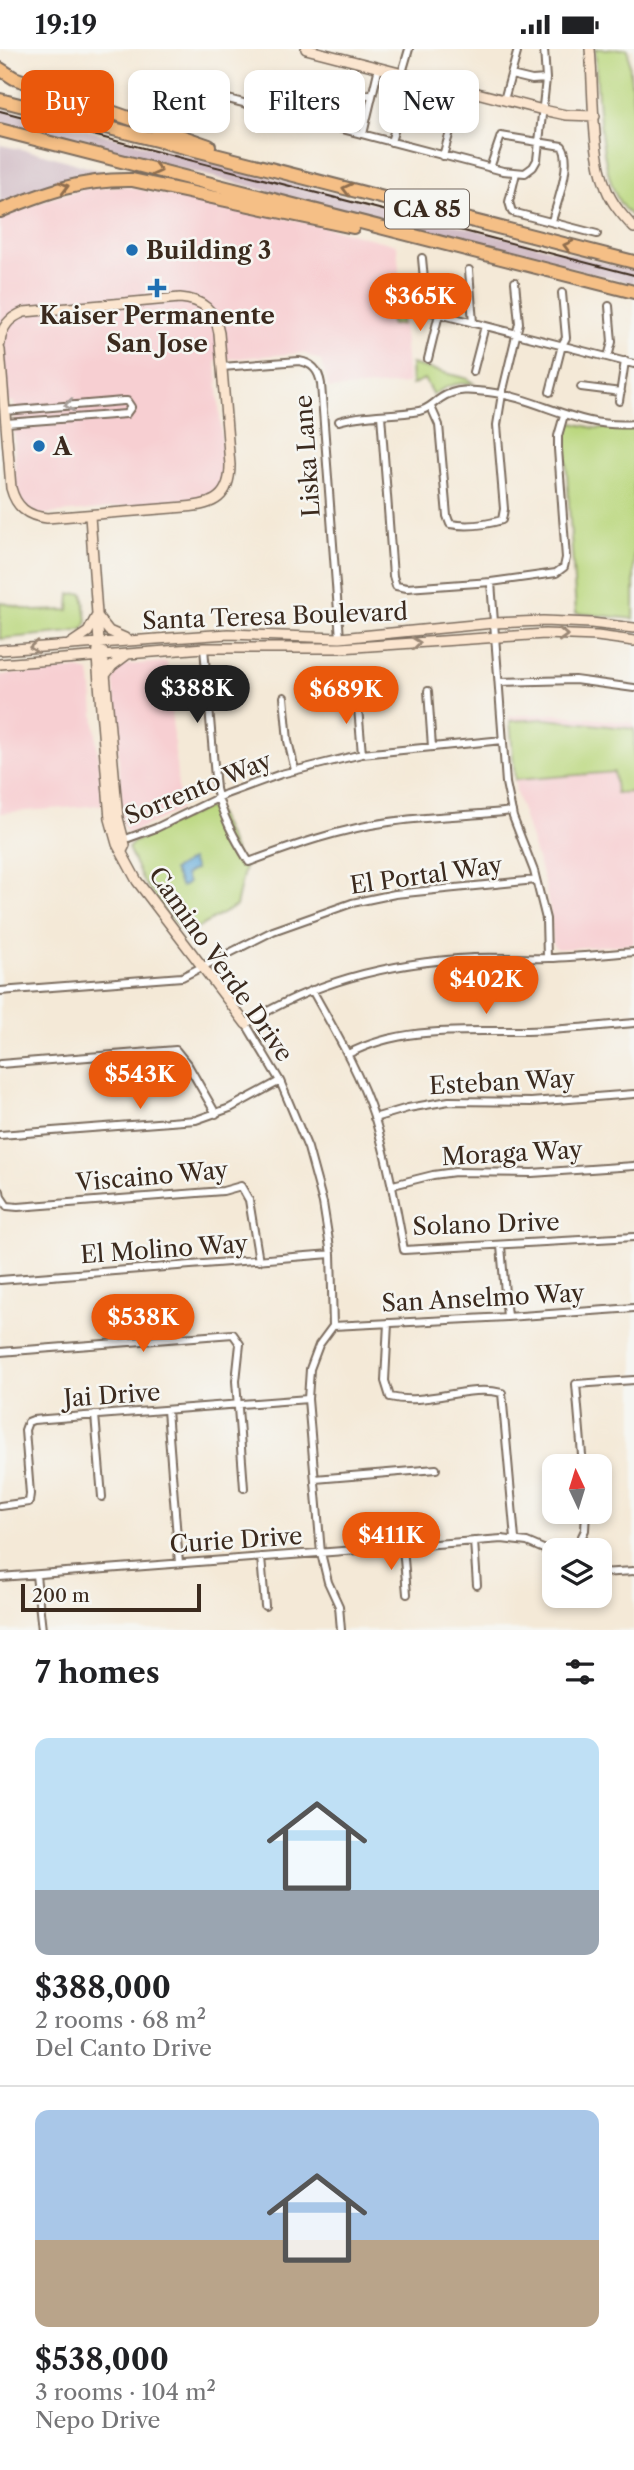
<!DOCTYPE html>
<html lang="en">
<head>
<meta charset="utf-8">
<style>
  body { margin:0; font-family:"Libre Caslon Text",serif; background:#f2f2f2; color:#202124; height:100vh; display:flex; flex-direction:column; font-size:26px; white-space:nowrap }
  * { box-sizing:border-box; margin:0 }
  p { font-size:23px; color:#757577 }
  .icon { flex:none; width:38px; height:38px; fill:none; stroke:currentColor; stroke-width:2; stroke-linecap:round; stroke-linejoin:round }
  .map { position:relative; height:1581px; overflow:hidden }
  .drawer { display:flex; flex-direction:column; background:#fff; flex:1 }
  .drawer>* { flex:none }
  .guide { position:absolute; left:21px; top:21px; width:593px; height:63px; display:flex; gap:14px }
  .needle { width:46px; rotate:356deg }
  .tools { position:absolute; left:542px; top:1405px; display:grid; gap:14px }
  .tools a { display:grid; place-items:center; width:70px; height:70px; border-radius:14px; background:#fff; box-shadow:0 4px 10px #0003; font-size:35px }
  .scale { position:absolute; left:21px; bottom:18px; width:180px; box-sizing:border-box; padding-left:7px; border:4px solid #3b2a1e; border-top:0; font-size:19px; line-height:24px; white-space:nowrap; color:#3b2a1e; -webkit-text-stroke:5px #f6f6f2; paint-order:stroke }
  .price { position:absolute; translate:-50% -60px; padding:0 16px; border-radius:24px; background:#ea580c; color:#fff; font-size:23px; line-height:46px; filter:drop-shadow(0 2px 4px #0008) }
  .price::after { content:''; position:absolute; left:50%; top:42px; width:21px; height:16px; margin-left:-10px; background:inherit; clip-path:polygon(0 0,100% 0,50% 100%) }
  .price.current { background:#222; color:#fff }
  ul { padding:0; list-style:none }
  li { display:grid; align-content:center; gap:14px; height:371px; padding:0 35px }
  li+li { border-top:2px solid #e0e0e0 }
  li span { display:grid; place-items:center; height:217px; border-radius:14px; color:#555 }
  li>.icon { margin-inline-start:auto }
  span .icon { width:126px; height:126px; fill:#fffc; stroke-width:1 }
  li b { font-size:30px }
  h2 { display:flex; justify-content:space-between; align-items:center; height:84px; padding:0 35px; font-size:30px }
  .chip { padding:0 24px; border-radius:14px; background:#fff; box-shadow:0 4px 10px #0003; font-size:24px; line-height:63px }
  .chip.current { background:#ea580c; color:#fff }
  .status { display:flex; justify-content:space-between; align-items:center; height:49px; padding:0 35px; background:#fff; direction:ltr }
  .status svg { height:19px; fill:currentColor }
  .map>svg:first-child { display:block }
  .built { fill:#f7cfd2 }
  .industrial { fill:#d2bdc6 }
  .green { fill:#bad77d; stroke:#7a804e; stroke-width:2 }
  .water { fill:#63aad9; stroke:#4f6a7c; stroke-width:2 }
  .lines { fill:none; stroke-linecap:round; stroke-linejoin:round }
  .street-casing { stroke:#7c6d5f; stroke-width:10 }
  .secondary-casing { stroke:#7c6d5f; stroke-width:12 }
  .highway-casing { stroke:#7c6d5f; stroke-width:16 }
  .street { stroke:#fff; stroke-width:6 }
  .secondary { stroke:#fbe5cf; stroke-width:9 }
  .highway { stroke:#f5bf86; stroke-width:12 }
  .tram { stroke:#3b2a1e; stroke-width:2 }
  .oneway { stroke:#8f6d4d }
  .oneway2 { stroke:#a79f9a }
  .oneway3 { stroke:#9b8876 }
  .poi-dot { fill:#1f6fb2; stroke:#f6f6f2; stroke-width:2.5 }
  .labels { text-anchor:middle; dominant-baseline:central; stroke-width:5; stroke-linejoin:round; paint-order:stroke }
  .shield { fill:#f6f6f2; stroke:#73675e; stroke-width:2 }
  .shield-label { font-size:23px; font-weight:bold; fill:#3b2a1e }
  .poi-label { font-size:24px; font-weight:bold; fill:#3b2a1e; stroke:#f6f6f2; text-anchor:start }
  .street-label { font-size:24px; fill:#3b2a1e; stroke:#f6f6f2 }
</style>
</head>
<body>
<div class="status"><b>19:19</b><svg viewBox="0 0 49 12"><path d="M0 12V9h3v3zM5 12V6h3v6zM10 12V3h3v9zM15 12V0h3v12zM26 1h20v11H26zM47 4h2v5h-2z"/></svg></div>
<div class="map">
<svg width="634" height="1581" viewBox="0 0 634 1581">
  <rect width="100%" height="100%" fill="#f6f6f2"/>
  <filter id="ink" filterUnits="userSpaceOnUse"><feTurbulence type="fractalNoise" baseFrequency=".0143" numOctaves="2"/><feDisplacementMap in="SourceGraphic" scale="14" xChannelSelector="R" yChannelSelector="G"/><feConvolveMatrix kernelMatrix="1 2 1 2 8 2 1 2 1" color-interpolation-filters="sRGB"/></filter>
  <filter id="wash" filterUnits="userSpaceOnUse"><feTurbulence type="fractalNoise" baseFrequency=".00686" numOctaves="4" result="noise"/><feDisplacementMap in="SourceGraphic" scale="28" xChannelSelector="R" yChannelSelector="G"/><feGaussianBlur stdDeviation="1.57" result="paint"/><feColorMatrix in="noise" values="0 0 0 0 0 0 0 0 0 0 0 0 0 0 0 0 0 1.4 0 .05"/><feComposite in="paint" operator="in"/></filter>
  <g filter="url(#wash)">
    <rect width="100%" height="100%" fill="#f4e9d7"/>
    <!-- built -->
    <path class="built" d="M123,137l187,37 87,22 11,139 -79,5 -8,-28 -18,-8 -87,7 8,115 -6,13 -13,11 -167,16 -14,-8 -9,-18 -1,-87h-14v-183l48,-20 35,-10z
      M167,613l13,148 -48,22h-5l-4,-6 -10,-154 10,-7z
      M79,620l10,3 2,7 11,126 -102,8v-138z
      M556,665l78,9v221l-76,5 -5,-4 -3,-33 -6,-31 -28,-89 -7,-76z"/>
    <!-- industrial -->
    <path class="industrial" d="M0,59l634,162v14l-634,-161z
      M0,96l44,9 66,20 -48,7 -62,25z"/>
    <!-- green -->
    <path class="green" d="M595,0h33l6,65v103c-36,-18 -36,-129 -39,-168z
      M399,234l2,41 -10,1 -1,-41z
      M411,315l57,15 5,4c-17,0 -26,2 -40,12l-9,-16 -12,6z
      M573,374l21,5 40,1v190l-58,-6 -12,-185z
      M83,544l4,28 -3,8 -13,3 -71,7v-37l34,9 35,-1 1,-16z
      M545,670l89,10v63l-18,1 -2,-21 -99,8 -5,-59z
      M206,759h5l6,4 20,45 8,9 -9,40 -51,29 -42,-54 -15,-33 6,-6z"/>
    <!-- water -->
    <path class="water" d="M281,39l17,5 -1,5 10,3 -1,7 -21,-6 1,-5 -7,-2z
      M191,811l4,9 -10,6 3,8 -7,4 -8,-17z"/>
  </g>
  <g filter="url(#ink)">
    <g class="lines">
      <!-- street casing -->
      <g class="street-casing">
        <path id="street" d="M402,24l7,-24
          M511,26l21,5 14,-1
          M159,32l344,90 22,2 8,-6 4,-7 9,-81 -2,-30
          M504,51l13,-47
          M332,78l11,-39 29,8
          M363,85l16,-67
          M391,93l10,-35 52,14 -10,35
          M490,119l11,-32 61,10c11,16 -5,57 -10,75
          M516,124l-7,29 3,10 85,22
          M422,209l5,53
          M469,221l4,53
          M404,256l230,59
          M608,308l4,-15 -3,-36
          M428,310l11,-45
          M222,318l77,-6c14,2 20,10 22,23l19,254
          M473,323l12,-46
          M581,338l40,5
          M550,343l12,-47 4,-7 -4,-45
          M619,352l6,-40
          M431,358l8,18 8,91 3,8c17,3 35,1 52,-4l2,-11 -7,-84 5,-31 17,-71 -4,-41
          M5,362l118,-10h4l4,6 -5,7 -120,9
          M381,366l12,161 3,10 11,2 84,-6 65,-9 8,-6 2,-9 -8,-109v-13l6,-21
          M339,372c26,-8 53,-5 80,-10 10,-2 14,-8 22,-13 15,-10 31,-8 47,-6 53,6 88,37 146,32
          M491,533l15,201 7,34 21,54 12,48 1,39
          M204,599l12,141c6,27 19,50 33,73 46,-17 91,-33 140,-40 40,-6 82,-6 123,-11
          M499,633l76,-2 59,8
          M428,642l4,56
          M357,647l5,58
          M284,648l4,44 7,29
          M123,791l33,-12 70,-34 55,-20 81,-20 141,-14
          M312,941c23,41 48,83 63,129 13,43 21,87 29,131l230,-13
          M0,942l182,-14 91,-46 79,-28 43,-9 141,-14
          M348,1005c55,-29 119,-22 179,-23 36,-1 71,-5 107,-8
          M0,1015l176,-14 12,15 28,49
          M374,1069l34,-10 41,-7 82,1 103,-8
          M0,1086l196,-15 34,-12 50,-27
          M393,1136l40,-10 22,-3 77,1 102,-7
          M0,1142l1,6 6,9 11,1 205,-16 18,-5 8,14 10,61
          M501,1197l6,71
          M0,1231l331,-26
          M388,1274l-3,58 5,16c35,9 78,-13 112,-4l13,146
          M333,1277l174,-9 127,-9
          M0,1303l233,-18 7,10 -4,37 8,107
          M167,1361l12,153
          M95,1366l7,82
          M583,1418l-7,-83 58,-4
          M315,1430l121,-10
          M0,1457l29,-4 1,-8 -5,-64 3,-8 5,-2 275,-21
          M474,1492l3,44
          M403,1498l4,47
          M575,1502l10,-21 1,-18
          M261,1508l4,49
          M600,1524l34,-2
          M36,1526l6,55
          M0,1528l502,-38 25,3 28,12
          M554,1541l1,-2
          M341,1581l-2,-24 -11,-24 -7,-29 -13,-154 2,-30 9,-24 14,-19 -2,-72 -8,-51 -15,-55 -28,-67 -34,-57c69,-44 146,-62 228,-66 25,-1 50,1 75,0 28,-1 57,-4 85,-6"/>
      </g>
      <!-- secondary casing -->
      <g class="secondary-casing">
        <path id="secondary" d="M306,0l237,61 23,5 29,1
          M590,0c4,42 1,101 16,139 6,16 17,28 28,40
          M0,295c1,-17 9,-26 24,-32l156,-14c23,2 35,12 39,35l11,132c0,32 -16,40 -45,42l-138,11c-20,-2 -31,-11 -36,-30l-11,-138
          M90,467l9,126 -2,15 4,52 9,110 7,25 20,37 109,143
          M98,568l11,14 16,7
          M70,595l18,-12 8,-15
          M0,601l228,-16 112,4 154,-15 49,-2 48,2 43,5
          M103,603l15,166 7,27 -3,6
          M0,615l204,-16h137l204,-14 52,2 37,5
          M106,625l6,-8 16,-12"/>
      </g>
      <!-- highway casing -->
      <g class="highway-casing">
        <path id="highway" d="M0,20l14,9 195,68
          M0,51l634,162
          M0,81l634,162
          M0,162c46,-19 82,-32 132,-31l221,47"/>
      </g>
      <!-- street -->
      <use href="#street" class="street"/>
      <!-- secondary -->
      <use href="#secondary" class="secondary"/>
      <!-- highway -->
      <use href="#highway" class="highway"/>
      <!-- tram -->
      <path class="tram" d="M0,62l634,164"/>
    </g>
    <!-- one-way arrows -->
    <defs><path id="oneway-chevron" d="M-2-3.5L2.5 0L-2 3.5" fill="none" stroke-width="1.6" stroke-linecap="round" stroke-linejoin="round" transform="scale(1.75)"/></defs>
    <g class="oneway">
      <use href="#oneway-chevron" transform="translate(157 121) rotate(14)"/>
      <use href="#oneway-chevron" transform="translate(64 138) rotate(-15)"/>
      <use href="#oneway-chevron" transform="translate(347 140) rotate(-166)"/>
      <use href="#oneway-chevron" transform="translate(568 197) rotate(-166)"/>
    </g>
    <use class="oneway2" href="#oneway-chevron" transform="translate(69 356) rotate(175)"/>
    <g class="oneway3">
      <use href="#oneway-chevron" transform="translate(563 586) rotate(2)"/>
      <use href="#oneway-chevron" transform="translate(416 594) rotate(-5)"/>
      <use href="#oneway-chevron" transform="translate(34 598) rotate(176)"/>
    </g>
  </g>
  <!-- markers -->
  <g class="poi-dot">
    <circle cx="132" cy="201" r="7"/>
    <path d="M153.5 228.5h7v7h7v7h-7v7h-7v-7h-7v-7h7z"/>
    <circle cx="39" cy="397" r="7"/>
  </g>
  <g class="labels">
    <!-- shield labels -->
    <rect class="shield" x="385" y="140.5" width="84" height="39" rx="5"/>
    <g class="shield-label">
      <text x="427" y="160">CA 85</text>
    </g>
    <!-- poi labels -->
    <g class="poi-label">
      <text x="146" y="201">Building 3</text>
      <text x="157" y="266" text-anchor="middle">Kaiser Permanente<tspan x="157" dy="28">San Jose</tspan></text>
      <text x="53" y="397">A</text>
    </g>
    <!-- street labels -->
    <g class="street-label">
      <text transform="translate(307 407) rotate(-94)">Liska Lane</text>
      <text transform="translate(275 567) rotate(-2)">Santa Teresa Boulevard</text>
      <text transform="translate(198 739) rotate(-22)">Sorrento Way</text>
      <text transform="translate(426 826) rotate(-8)">El Portal Way</text>
      <text transform="translate(221 915) rotate(55)">Camino Verde Drive</text>
      <text transform="translate(502 1033) rotate(-3)">Esteban Way</text>
      <text transform="translate(512 1104) rotate(-3)">Moraga Way</text>
      <text transform="translate(152 1127) rotate(-5)">Viscaino Way</text>
      <text transform="translate(486 1175) rotate(-2)">Solano Drive</text>
      <text transform="translate(164 1200) rotate(-4)">El Molino Way</text>
      <text transform="translate(483 1249) rotate(-3)">San Anselmo Way</text>
      <text transform="translate(112 1346) rotate(-4)">Jai Drive</text>
      <text transform="translate(236 1491) rotate(-4)">Curie Drive</text>
    </g>
  </g>
</svg>
<div class="tools">
<a><svg class="needle" viewBox="-14 -14 28 28"><path d="M0-13l5 13h-10z" fill="#e53935"/><path d="M0 13l5-13h-10z" fill="#757577"/></svg></a>
<a><svg class="icon" aria-label="layers" viewBox="0 0 24 24"><path d="M12 4l9 5-9 5-9-5zM3 14l9 5 9-5"/></svg></a>
</div>
<div class="scale">200 m</div>
<b class="price" style="left:420px;top:284px">$365K</b>
<b class="price current" style="left:197px;top:676px">$388K</b>
<b class="price" style="left:346px;top:677px">$689K</b>
<b class="price" style="left:486px;top:967px">$402K</b>
<b class="price" style="left:140px;top:1062px">$543K</b>
<b class="price" style="left:143px;top:1305px">$538K</b>
<b class="price" style="left:391px;top:1523px">$411K</b>
<div class="guide">
<a class="chip current">Buy</a>
<a class="chip">Rent</a>
<a class="chip">Filters</a>
<a class="chip">New</a>
</div>
</div>
<section class="drawer">
<h2>7 homes<svg class="icon" aria-label="filters" viewBox="0 0 24 24"><path d="M4 7h16M4 17h16"/><circle cx="9" cy="7" r="2"/><circle cx="15" cy="17" r="2"/></svg></h2>
<ul>
<li><span style="background:linear-gradient(#bfe0f5 70%,#9aa5b1 0)"><svg class="icon" aria-label="home" viewBox="0 0 24 24"><path d="M3 11l9-7 9 7M6 9v11h12V9"/></svg></span><div><b>$388,000</b><p>2 rooms · 68 m²</p><p>Del Canto Drive</p></div></li>
<li><span style="background:linear-gradient(#a9c7e8 60%,#b9a48a 0)"><svg class="icon" aria-label="home" viewBox="0 0 24 24"><path d="M3 11l9-7 9 7M6 9v11h12V9"/></svg></span><div><b>$538,000</b><p>3 rooms · 104 m²</p><p>Nepo Drive</p></div></li>
</ul>
</section>
</body>
</html>
